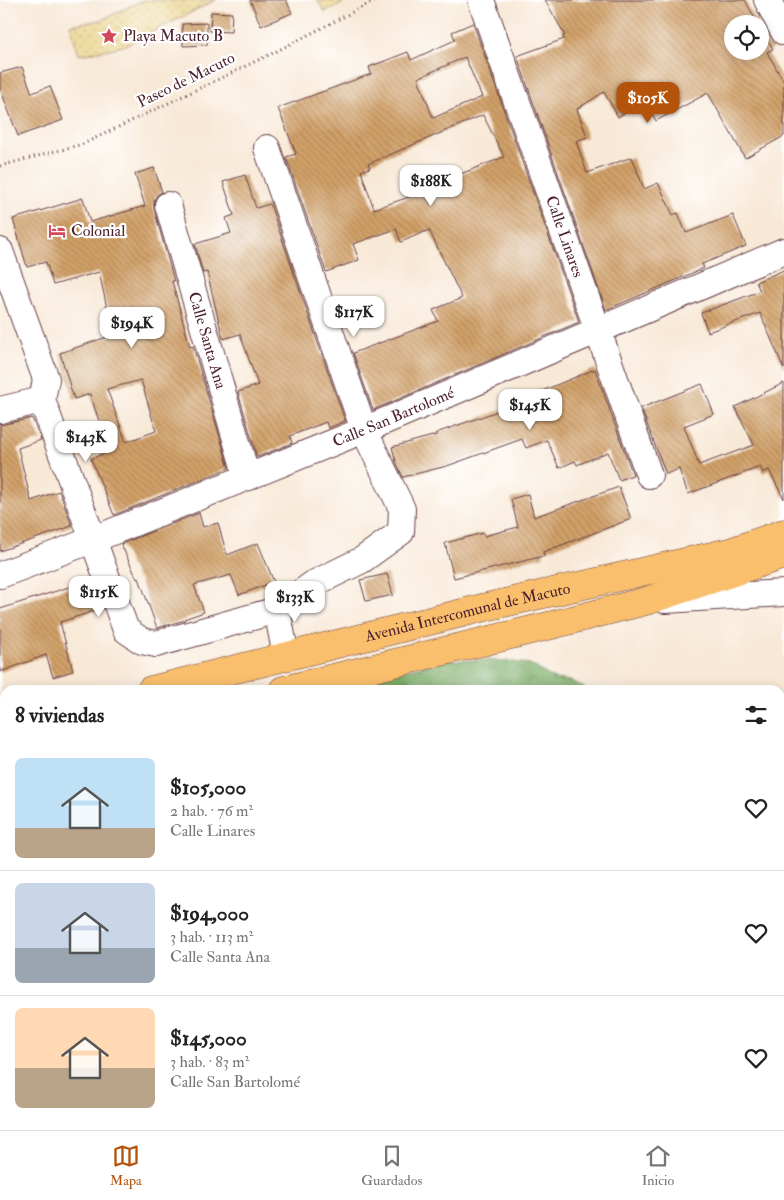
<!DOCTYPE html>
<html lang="es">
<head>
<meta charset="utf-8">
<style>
  body { margin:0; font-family:"IM FELL Double Pica",serif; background:#f6f6f6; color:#222; height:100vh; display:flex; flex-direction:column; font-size:19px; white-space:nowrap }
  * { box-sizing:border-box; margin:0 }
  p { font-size:16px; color:#767676 }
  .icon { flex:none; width:28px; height:28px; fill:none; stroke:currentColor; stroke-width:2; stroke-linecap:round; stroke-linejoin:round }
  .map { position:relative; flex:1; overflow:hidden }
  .sheet { position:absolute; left:0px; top:685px; width:785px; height:445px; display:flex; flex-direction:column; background:#fff; border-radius:15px 15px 0 0; box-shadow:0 2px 12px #0003 }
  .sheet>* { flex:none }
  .fabs { position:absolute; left:724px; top:15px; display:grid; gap:10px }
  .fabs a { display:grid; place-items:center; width:45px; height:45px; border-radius:50%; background:#fff; box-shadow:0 2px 12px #0003; font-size:25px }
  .price { position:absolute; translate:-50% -42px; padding:0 11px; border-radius:10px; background:#fff; color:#222; font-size:16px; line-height:32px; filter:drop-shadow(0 1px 2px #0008) }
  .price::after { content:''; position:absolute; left:50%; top:30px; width:15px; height:11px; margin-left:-8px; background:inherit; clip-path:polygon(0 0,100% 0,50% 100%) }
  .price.current { background:#b45309; color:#fff }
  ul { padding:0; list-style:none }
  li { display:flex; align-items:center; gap:15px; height:125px; padding:0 15px }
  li+li { border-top:1px solid #e0e0e0 }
  li span { display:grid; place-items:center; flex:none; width:140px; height:100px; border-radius:8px; color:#555 }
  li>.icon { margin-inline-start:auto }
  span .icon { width:60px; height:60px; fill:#fffc; stroke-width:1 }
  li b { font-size:21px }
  h2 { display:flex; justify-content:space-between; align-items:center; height:60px; padding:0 15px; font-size:21px }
  .tab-bar { display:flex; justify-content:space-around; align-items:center; height:70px; border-top:1px solid #e0e0e0; background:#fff; font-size:14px; color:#767676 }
  .tab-bar a { display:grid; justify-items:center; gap:2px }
  .tab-bar .current { color:#b45309 }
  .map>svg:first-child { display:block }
  .forest { fill:url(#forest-crowns); stroke:#636648 }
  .sand { fill:url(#sand-dots); stroke:#9c7c64 }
  .building { fill:url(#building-back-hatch); fill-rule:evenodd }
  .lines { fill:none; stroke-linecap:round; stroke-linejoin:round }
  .minor-casing { stroke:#643d45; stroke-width:28 }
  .major-casing { stroke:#643d45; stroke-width:29 }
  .path { stroke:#643d45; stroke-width:3; stroke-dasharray:1 4; stroke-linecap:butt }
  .minor { stroke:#fff; stroke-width:26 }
  .major { stroke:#f9bf6d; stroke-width:28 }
  .labels { text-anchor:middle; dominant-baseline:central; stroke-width:4.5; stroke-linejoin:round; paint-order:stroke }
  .poi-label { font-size:16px; fill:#4a1f2b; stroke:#fff; text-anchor:start }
  .street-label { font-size:16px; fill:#4a1f2b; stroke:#fff }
</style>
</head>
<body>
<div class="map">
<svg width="784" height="1130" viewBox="0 0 784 1130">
  <defs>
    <pattern id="forest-crowns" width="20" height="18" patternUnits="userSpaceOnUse" patternTransform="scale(1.25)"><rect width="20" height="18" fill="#7cac66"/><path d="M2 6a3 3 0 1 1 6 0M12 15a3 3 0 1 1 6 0" fill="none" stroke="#688b54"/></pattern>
    <pattern id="sand-dots" width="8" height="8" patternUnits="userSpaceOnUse" patternTransform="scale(1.25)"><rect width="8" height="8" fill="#eeda9e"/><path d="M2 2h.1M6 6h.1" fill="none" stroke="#cebb88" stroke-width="1.8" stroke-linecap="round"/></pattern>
    <pattern id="building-back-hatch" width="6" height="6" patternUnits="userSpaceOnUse" patternTransform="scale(1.25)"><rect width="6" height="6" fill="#d2a169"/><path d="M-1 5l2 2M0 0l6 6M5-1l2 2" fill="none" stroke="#ac8357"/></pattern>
  </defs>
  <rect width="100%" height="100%" fill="#fff"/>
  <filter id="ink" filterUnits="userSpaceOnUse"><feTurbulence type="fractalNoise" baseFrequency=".02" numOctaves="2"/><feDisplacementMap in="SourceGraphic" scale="10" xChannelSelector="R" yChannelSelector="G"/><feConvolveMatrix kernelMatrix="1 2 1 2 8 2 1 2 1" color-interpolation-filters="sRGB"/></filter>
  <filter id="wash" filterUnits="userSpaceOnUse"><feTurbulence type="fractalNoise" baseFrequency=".0096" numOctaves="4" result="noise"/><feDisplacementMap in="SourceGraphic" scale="20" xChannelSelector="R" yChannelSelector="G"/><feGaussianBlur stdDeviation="1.12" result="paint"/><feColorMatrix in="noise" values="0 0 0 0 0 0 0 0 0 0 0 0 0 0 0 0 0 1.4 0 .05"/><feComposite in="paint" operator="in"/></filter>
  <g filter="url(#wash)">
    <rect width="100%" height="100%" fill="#f8e9d7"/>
    <!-- forest -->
    <path class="forest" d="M449,660h46l35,4 24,15 17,2 17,9h-277z
      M780,745h4v292l-4,2z
      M5,777v348h203l5,5h-213v-351z
      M450,1125h240l5,5h-245z"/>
    <!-- sand -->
    <path class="sand" d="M143,0h73l-92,46 -45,9 -9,-30 31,-5z
      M317,0h32l-24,12z"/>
    <g id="blocks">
      <!-- building -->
      <path class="building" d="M250,0h36l6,13 -31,13z
        M545,0h200l13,24h-26v27h28v-24l13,22 -6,3 17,30v54l-39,22 -37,-65 -52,28 -11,-20 -27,16 -14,-25 -27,17 10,28 -11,4 11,32 45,-16 12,32 14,-6 15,32 5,-2 8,20 47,-18 13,31 -44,18 2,4 -98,42 -89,-254 47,-17 -1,-3 2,-1z
        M211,12l21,1 -1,19 -21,-1z
        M207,23v22l-24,1 -1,-22z
        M473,23l106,299 -206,88 -20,-57 85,-32 -5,-11 29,-12 -33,-68 -28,12 -5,-13 -43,15 6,16 -33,12 -40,-115 10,-3 -18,-46 93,-34 -2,-7 39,-15 3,8 44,-20 -3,-8zM465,57l17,40 -49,21 -15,-40zM483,115l21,42 -90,35 1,3 -41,14 -13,-38 9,-3 -2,-4z
        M22,67l10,26 18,-7 13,34 -45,16 -18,-48v-15z
        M154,168l8,24 -5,3 -3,6v8l20,72h-2l18,66 3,-1 36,122 -115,47 -23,-56 18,-8 -19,-57 -16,5 -14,-46 53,-18 -14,-63 -46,13 -7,-23 -19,5 -14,-48 70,-21 7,24 55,-16 -10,-32zM141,380l15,51 -30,11 -19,-53z
        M245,175l11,33 14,-4 75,217 -17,7 -2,-6 -36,14 2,7 -35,14 -19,-65 20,-7 -18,-51 -17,5 -16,-67 -4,1 -8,-29 36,-11 -5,-15 8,-3 -11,-33z
        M784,270v99l-24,-56 -52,19 -7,-19 59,-22 -4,-9z
        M595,369l38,106 -14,5 -11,-28 -31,13 -2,-4 -16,7 -12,-28 -21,8 -4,-9 -75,27 -44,11 -7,-15 -4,-15 44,-12v-2l73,-26 -1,-2z
        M784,383v116l-15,-29 -6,3 -3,-6 -72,27 -9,-25 -13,5 -25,-66 61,-24 12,30 -30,12 15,39 55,-20 -19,-38z
        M32,418l9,22 -23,8 13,53 28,-10 13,35 -72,25v-126z
        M619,487l12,32 -88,33 1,4 -90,22 -9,-35 38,-10 1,3 34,-9 -7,-28 17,-5 6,23z
        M199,513l4,14 15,-4 9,32 31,-12 16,39 -35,13 -8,-20 -37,10 10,27 -20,7 1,1 -28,8 -18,-50 -2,1 -16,-35z
        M387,574l6,21 -27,6 -6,-21z
        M91,580l10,29 -41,13 13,49 -20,6 -7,-22 -46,17v-63z"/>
    </g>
  </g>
  <g filter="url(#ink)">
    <use href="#blocks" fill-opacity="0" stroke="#643d45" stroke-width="1"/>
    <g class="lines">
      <!-- minor casing -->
      <g class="minor-casing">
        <g id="minor">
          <path id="s1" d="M481,0l168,475"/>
          <path d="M767,0l17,32"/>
          <path id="s2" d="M168,205l79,272"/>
          <path d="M0,251l46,128 -4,21"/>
          <path d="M42,400l84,230 16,11 14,3 121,-34 36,-26 49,-24 39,-28 1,-23 -38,-79 -97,-282"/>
          <path d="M0,410l42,-10"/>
          <path id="s3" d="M0,575l92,-35 272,-110 420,-179"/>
          <path d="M665,600l119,-7"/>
          <path d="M277,610l9,46"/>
        </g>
      </g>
      <!-- major casing -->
      <g class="major-casing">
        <g id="major">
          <path id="s4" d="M151,690l335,-83 244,-55 54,-19"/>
          <path d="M283,690l265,-64 98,-25 138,-46"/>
          <path d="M0,728l5,-1"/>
          <path d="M0,758l5,-1"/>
        </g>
      </g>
      <!-- path -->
      <path class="path" d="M0,166l83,-22 190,-91 103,-53"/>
      <!-- minor -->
      <use href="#minor" class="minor"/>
      <!-- major -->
      <use href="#major" class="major"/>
    </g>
  </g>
  <!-- icons -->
  <defs>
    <g id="sight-bare" transform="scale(1.35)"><path d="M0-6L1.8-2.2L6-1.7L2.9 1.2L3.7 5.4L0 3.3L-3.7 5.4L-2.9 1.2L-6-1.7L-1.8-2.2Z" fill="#d1495b" stroke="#fff" stroke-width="2.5" paint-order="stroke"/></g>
    <g id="hotel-bare" transform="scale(1.35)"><path d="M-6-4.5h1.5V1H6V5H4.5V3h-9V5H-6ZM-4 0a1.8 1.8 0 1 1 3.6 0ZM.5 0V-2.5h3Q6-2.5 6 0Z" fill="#d1495b" stroke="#fff" stroke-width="2.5" paint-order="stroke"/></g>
  </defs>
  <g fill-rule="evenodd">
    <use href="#sight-bare" x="109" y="36"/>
    <use href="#hotel-bare" x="57" y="231"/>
  </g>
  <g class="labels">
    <!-- poi labels -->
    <g class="poi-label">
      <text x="123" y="36">Playa Macuto B</text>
      <text x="71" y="231">Colonial</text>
    </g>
    <!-- street labels -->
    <g class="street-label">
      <text transform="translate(186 80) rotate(-26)">Paseo de Macuto</text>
      <text stroke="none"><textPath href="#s1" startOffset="251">Calle Linares</textPath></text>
      <text stroke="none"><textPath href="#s2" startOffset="141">Calle Santa Ana</textPath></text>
      <text stroke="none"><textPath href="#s3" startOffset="424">Calle San Bartolomé</textPath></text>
      <text stroke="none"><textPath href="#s4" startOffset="326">Avenida Intercomunal de Macuto</textPath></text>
    </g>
  </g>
</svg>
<div class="fabs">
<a><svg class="icon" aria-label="locate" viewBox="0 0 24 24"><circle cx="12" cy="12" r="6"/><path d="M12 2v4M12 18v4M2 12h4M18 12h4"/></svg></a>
</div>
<b class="price current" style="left:648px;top:124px">$105K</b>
<b class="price" style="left:431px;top:207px">$188K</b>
<b class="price" style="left:354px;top:338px">$117K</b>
<b class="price" style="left:132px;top:349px">$194K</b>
<b class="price" style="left:530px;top:431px">$145K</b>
<b class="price" style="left:86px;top:463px">$143K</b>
<b class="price" style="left:99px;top:618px">$115K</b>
<b class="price" style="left:295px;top:623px">$133K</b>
<section class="sheet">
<h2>8 viviendas<svg class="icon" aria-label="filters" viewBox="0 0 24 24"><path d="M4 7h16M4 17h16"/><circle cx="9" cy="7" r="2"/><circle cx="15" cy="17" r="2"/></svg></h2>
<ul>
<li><span style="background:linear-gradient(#bfe0f5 70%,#b9a48a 0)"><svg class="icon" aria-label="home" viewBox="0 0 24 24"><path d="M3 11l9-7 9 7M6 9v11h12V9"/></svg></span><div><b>$105,000</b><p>2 hab. · 76 m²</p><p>Calle Linares</p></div><svg class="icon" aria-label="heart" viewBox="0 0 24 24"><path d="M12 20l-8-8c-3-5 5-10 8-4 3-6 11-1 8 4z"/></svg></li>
<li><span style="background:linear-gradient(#c9d6e8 65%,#9aa5b1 0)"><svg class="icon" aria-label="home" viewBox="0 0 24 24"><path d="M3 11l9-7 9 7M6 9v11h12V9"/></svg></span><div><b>$194,000</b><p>3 hab. · 113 m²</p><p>Calle Santa Ana</p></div><svg class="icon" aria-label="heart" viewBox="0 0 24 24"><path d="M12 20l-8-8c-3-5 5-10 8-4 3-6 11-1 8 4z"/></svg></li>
<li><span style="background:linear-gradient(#ffd9b3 60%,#b9a48a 0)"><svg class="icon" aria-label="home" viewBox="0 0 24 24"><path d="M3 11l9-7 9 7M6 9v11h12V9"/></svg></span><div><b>$145,000</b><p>3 hab. · 83 m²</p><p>Calle San Bartolomé</p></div><svg class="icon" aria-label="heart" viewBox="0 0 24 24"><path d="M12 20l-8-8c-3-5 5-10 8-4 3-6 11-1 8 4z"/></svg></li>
</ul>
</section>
</div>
<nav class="tab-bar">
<a class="current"><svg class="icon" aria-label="map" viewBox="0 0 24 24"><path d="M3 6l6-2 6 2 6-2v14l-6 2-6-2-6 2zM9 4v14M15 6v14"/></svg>Mapa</a>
<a><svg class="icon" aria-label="saved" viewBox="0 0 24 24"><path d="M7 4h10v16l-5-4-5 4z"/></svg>Guardados</a>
<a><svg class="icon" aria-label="home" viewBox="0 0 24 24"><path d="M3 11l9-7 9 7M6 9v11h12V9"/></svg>Inicio</a>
</nav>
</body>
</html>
